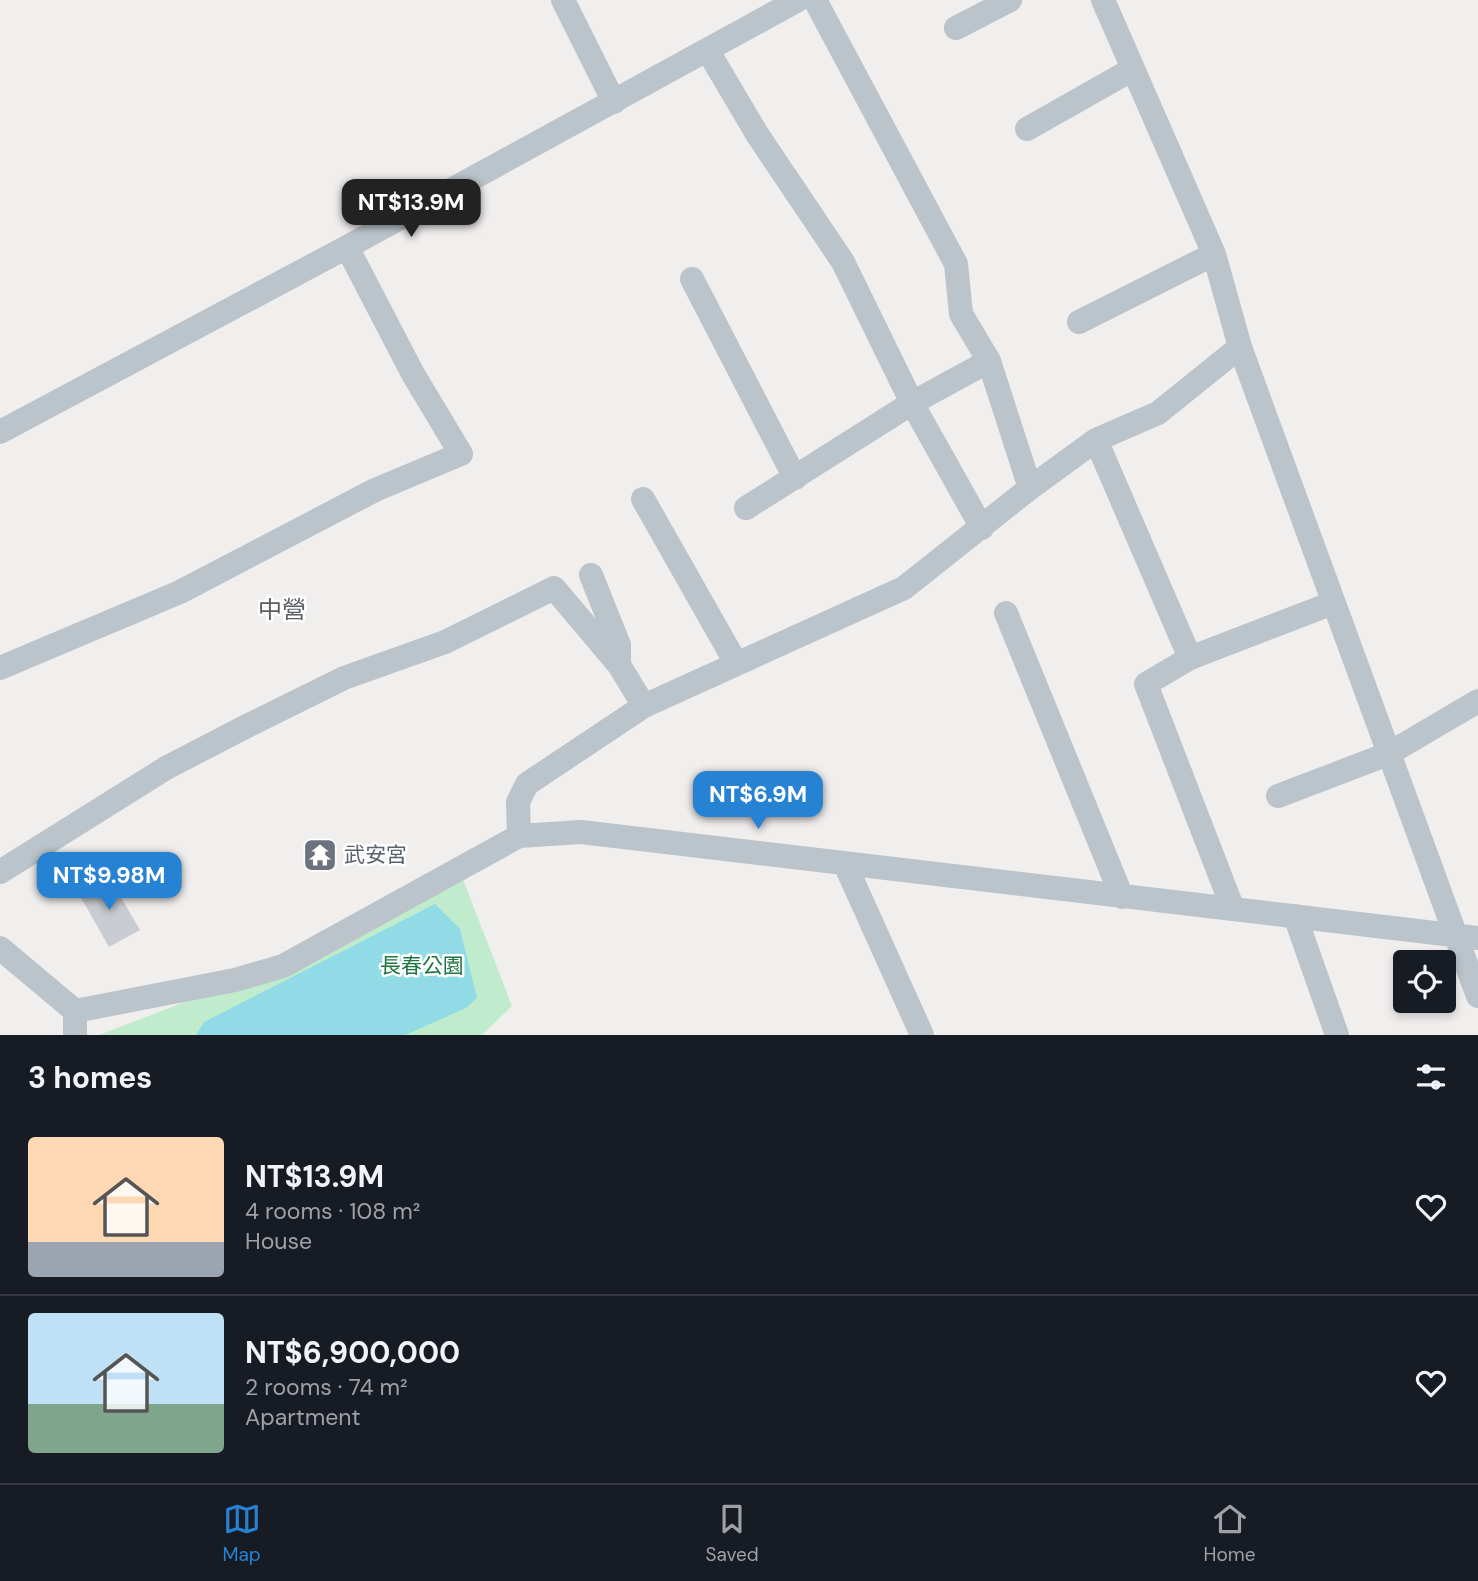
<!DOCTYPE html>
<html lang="en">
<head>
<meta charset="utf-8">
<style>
  body { margin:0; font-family:"DM Sans","Noto Sans TC",sans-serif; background:#20242c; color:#f1f3f6; height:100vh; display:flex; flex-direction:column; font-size:26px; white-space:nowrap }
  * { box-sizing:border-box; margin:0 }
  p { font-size:23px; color:#9ea1a6 }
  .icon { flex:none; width:38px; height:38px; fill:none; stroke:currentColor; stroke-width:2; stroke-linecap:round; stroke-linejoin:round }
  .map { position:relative; height:1035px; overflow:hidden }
  .drawer { display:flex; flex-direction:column; background:#171b24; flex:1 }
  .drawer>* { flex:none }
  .fabs { position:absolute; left:1393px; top:950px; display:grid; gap:14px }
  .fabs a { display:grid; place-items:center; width:63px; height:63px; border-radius:7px; background:#171b24; box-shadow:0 4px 10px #0003; font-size:35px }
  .price { position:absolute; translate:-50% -60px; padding:0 16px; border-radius:14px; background:#2682d2; color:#fff; font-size:23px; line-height:46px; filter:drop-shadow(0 2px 4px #0008) }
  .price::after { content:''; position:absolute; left:50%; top:42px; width:21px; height:16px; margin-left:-10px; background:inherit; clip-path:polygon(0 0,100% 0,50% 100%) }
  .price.selected { background:#222; color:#fff }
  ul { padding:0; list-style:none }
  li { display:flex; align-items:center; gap:21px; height:175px; padding:0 28px }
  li+li { border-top:2px solid #363941 }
  li span { display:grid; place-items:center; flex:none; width:196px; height:140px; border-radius:7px; color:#555 }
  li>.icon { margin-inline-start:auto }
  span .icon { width:84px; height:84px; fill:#fffc; stroke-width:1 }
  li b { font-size:30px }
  h2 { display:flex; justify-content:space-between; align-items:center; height:84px; padding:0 28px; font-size:30px }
  .tabs { display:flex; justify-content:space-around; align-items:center; height:98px; border-top:2px solid #363941; background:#171b24; font-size:19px; color:#9ea1a6 }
  .tabs a { display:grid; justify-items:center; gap:4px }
  .tabs .selected { color:#2682d2 }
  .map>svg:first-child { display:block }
  .green { fill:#c0ebcc }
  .water { fill:#90dbe5 }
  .building { fill:#c9ccd1 }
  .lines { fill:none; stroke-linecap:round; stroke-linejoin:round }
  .minor { stroke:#bbc4ca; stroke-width:24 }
  .labels { text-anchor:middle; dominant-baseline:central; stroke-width:5; stroke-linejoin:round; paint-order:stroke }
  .worship-label { font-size:21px; fill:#5b616d; stroke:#fff; text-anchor:start }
  .park-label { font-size:21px; fill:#1e7642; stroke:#fff }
  .quarter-label { font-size:24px; fill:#5b5f63; stroke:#fff }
</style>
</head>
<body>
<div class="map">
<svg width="1478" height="1035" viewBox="0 0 1478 1035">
  <rect width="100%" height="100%" fill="#f1eeee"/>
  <!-- green -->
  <path class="green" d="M457,864l55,142 -30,29h-383l195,-75z"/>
  <!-- water -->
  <path class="water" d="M435,904l25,25 17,69 -11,10 -61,27h-209l8,-13z"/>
  <!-- building -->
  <path class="building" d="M109,877l31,53 -31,17 -30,-53z"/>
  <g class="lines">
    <!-- minor -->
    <path class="minor" d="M563,0l51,102
      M815,0l141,264 5,50 28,47 41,127
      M1103,0l111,254 26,93 238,649
      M956,28l54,-28
      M708,51l49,83 86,128 69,141 70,125
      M1027,129l106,-60
      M692,279l103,199
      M1079,322l135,-68
      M0,432l347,-185 451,-247
      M1096,440l94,218 -44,26 87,225
      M643,499l93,164
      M746,508l166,-105 77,-42
      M591,575l28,70v18
      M1006,613l116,284
      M1190,658l143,-55
      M0,668l180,-76 195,-102 86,-36 -48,-80 -66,-127
      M1278,796l110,-42 90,-53
      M519,836l-1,-34 9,-18 117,-78 260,-118 126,-100 66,-48 62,-27 82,-66
      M845,864l77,171
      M0,872l166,-104 83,-43 95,-47 101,-36 109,-54 65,77 25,41
      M1295,916l42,119
      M0,948l75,63v24
      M75,1011l160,-31 48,-14 236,-130 62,-4 897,106"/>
  </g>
  <!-- icons -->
  <defs>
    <g id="temple-square" transform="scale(1.75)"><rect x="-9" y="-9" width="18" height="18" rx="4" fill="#6b7280" stroke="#fff"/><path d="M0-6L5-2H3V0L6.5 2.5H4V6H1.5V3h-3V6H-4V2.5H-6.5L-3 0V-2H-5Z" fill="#fff"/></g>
  </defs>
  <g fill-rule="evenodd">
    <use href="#temple-square" x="320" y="855"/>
  </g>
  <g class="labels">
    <!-- worship labels -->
    <g class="worship-label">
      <text x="344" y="855">武安宮</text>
    </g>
    <!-- park labels -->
    <g class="park-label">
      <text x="422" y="966">長春公園</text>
    </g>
    <!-- quarter labels -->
    <g class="quarter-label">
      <text x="282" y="609">中營</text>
    </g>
  </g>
</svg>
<div class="fabs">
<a><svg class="icon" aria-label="locate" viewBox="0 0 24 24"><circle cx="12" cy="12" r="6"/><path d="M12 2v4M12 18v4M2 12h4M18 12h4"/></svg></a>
</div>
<b class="price selected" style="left:411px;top:239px">NT$13.9M</b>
<b class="price" style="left:758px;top:831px">NT$6.9M</b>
<b class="price" style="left:109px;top:912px">NT$9.98M</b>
</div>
<section class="drawer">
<h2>3 homes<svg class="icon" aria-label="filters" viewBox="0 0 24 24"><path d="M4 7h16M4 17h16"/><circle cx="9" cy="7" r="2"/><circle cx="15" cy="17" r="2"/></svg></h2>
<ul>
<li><span style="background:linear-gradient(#ffd9b3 75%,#9aa5b1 0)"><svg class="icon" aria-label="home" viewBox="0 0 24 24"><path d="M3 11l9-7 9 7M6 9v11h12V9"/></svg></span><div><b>NT$13.9M</b><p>4 rooms · 108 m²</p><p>House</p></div><svg class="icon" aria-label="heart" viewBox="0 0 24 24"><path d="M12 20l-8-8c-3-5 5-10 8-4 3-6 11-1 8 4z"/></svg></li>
<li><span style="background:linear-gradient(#bfe0f5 65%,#7fa58c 0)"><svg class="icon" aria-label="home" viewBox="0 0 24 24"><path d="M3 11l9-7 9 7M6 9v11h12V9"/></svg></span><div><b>NT$6,900,000</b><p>2 rooms · 74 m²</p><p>Apartment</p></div><svg class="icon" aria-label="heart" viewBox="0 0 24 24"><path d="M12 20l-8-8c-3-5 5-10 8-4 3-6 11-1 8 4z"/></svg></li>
</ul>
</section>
<nav class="tabs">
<a class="selected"><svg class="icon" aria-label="map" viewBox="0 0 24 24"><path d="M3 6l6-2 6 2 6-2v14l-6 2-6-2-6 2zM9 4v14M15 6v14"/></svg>Map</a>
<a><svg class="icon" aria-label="saved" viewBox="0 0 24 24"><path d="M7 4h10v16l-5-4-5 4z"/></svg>Saved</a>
<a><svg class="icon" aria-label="home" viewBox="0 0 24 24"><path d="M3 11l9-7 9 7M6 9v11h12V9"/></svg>Home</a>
</nav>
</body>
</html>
